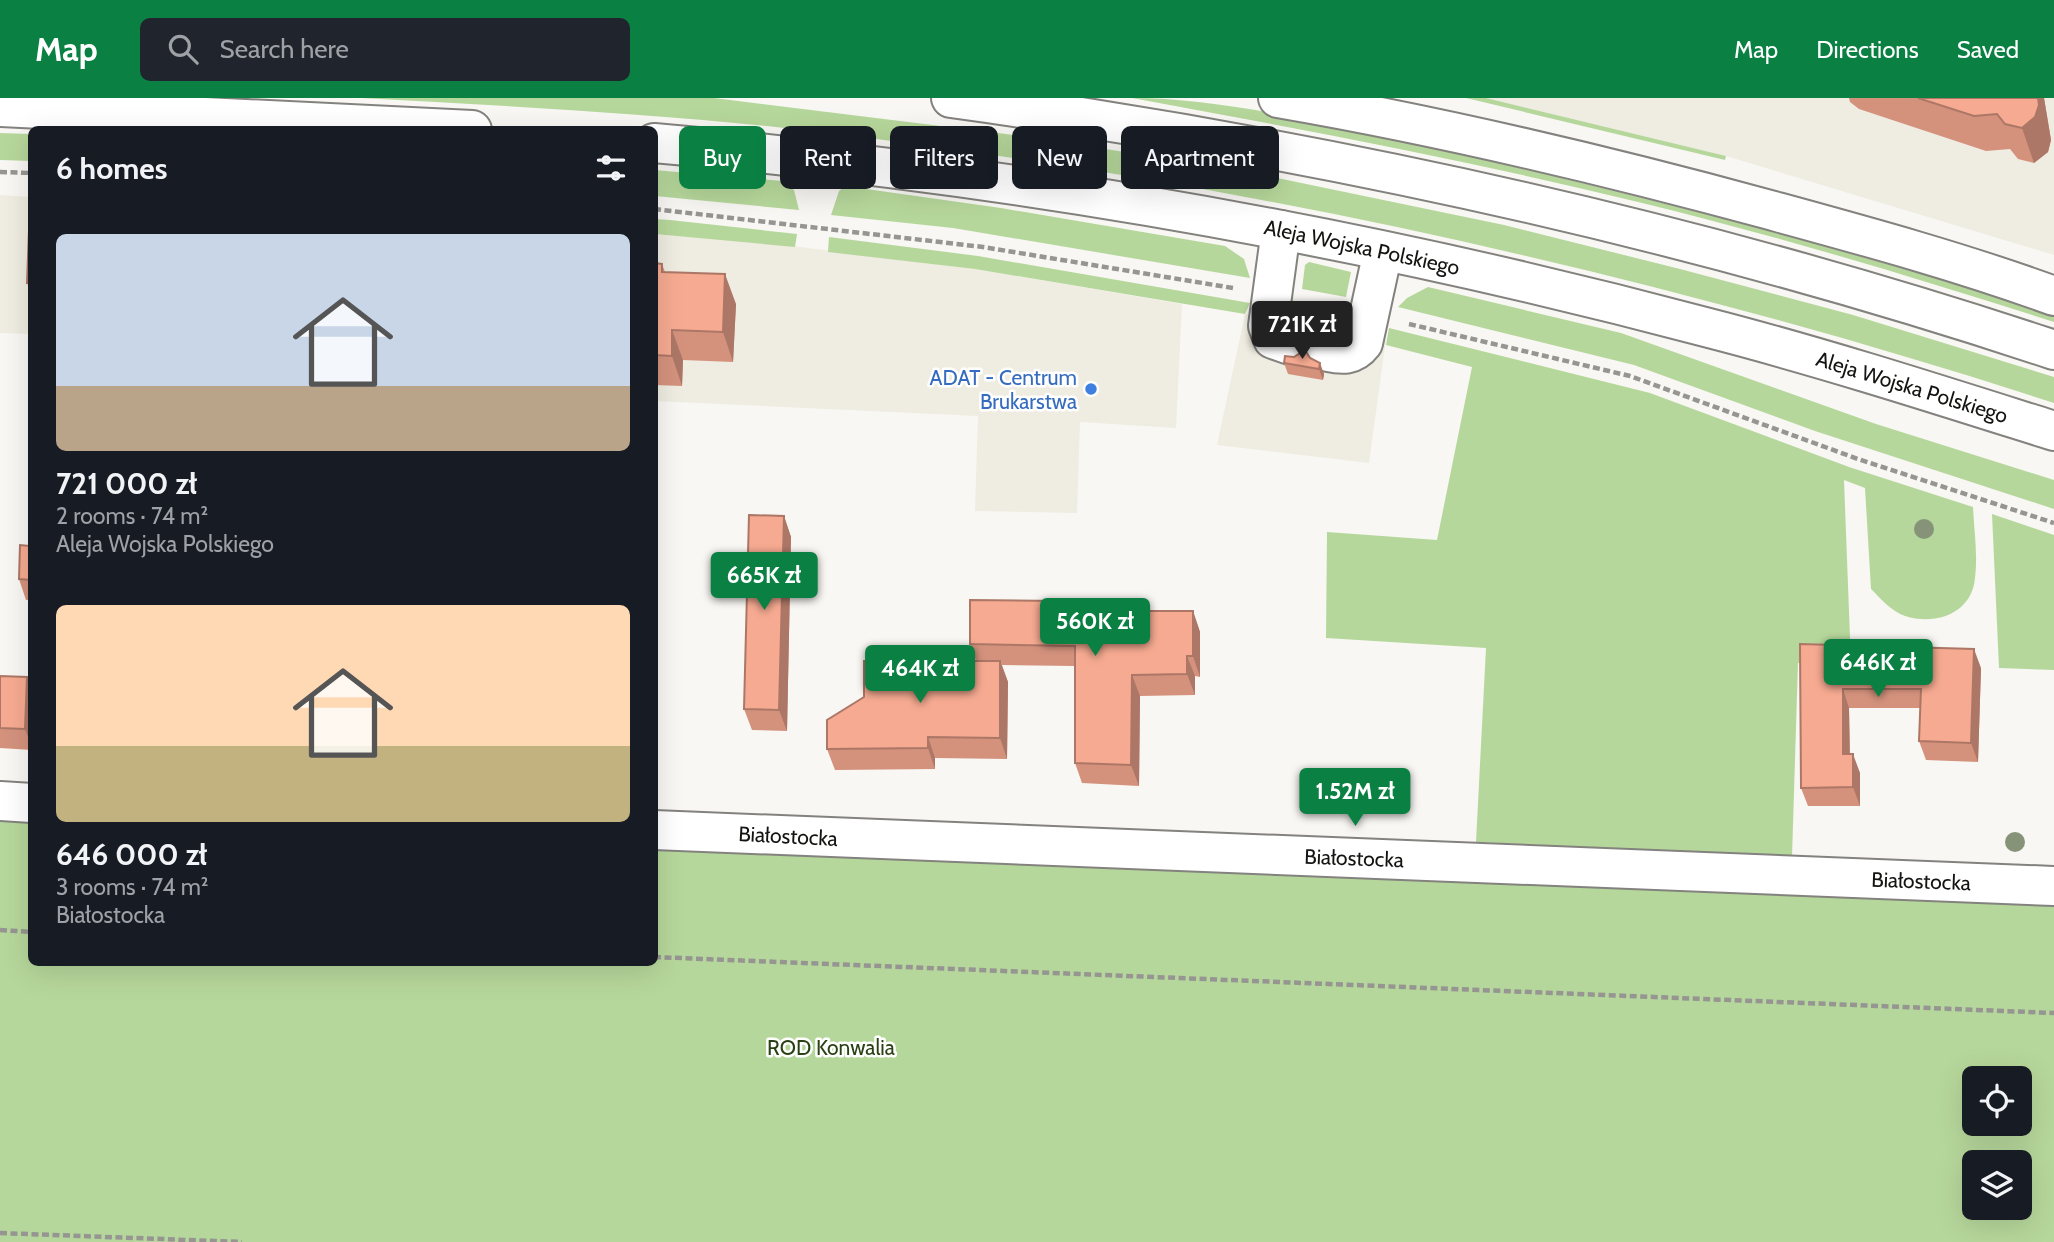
<!DOCTYPE html>
<html lang="en">
<head>
<meta charset="utf-8">
<style>
  body { margin:0; font-family:Cabin,sans-serif; background:#20242c; color:#f1f3f6; height:100vh; display:flex; flex-direction:column; font-size:26px; white-space:nowrap }
  * { box-sizing:border-box; margin:0 }
  p { font-size:23px; color:#9ea1a6 }
  .icon { flex:none; width:38px; height:38px; fill:none; stroke:currentColor; stroke-width:2; stroke-linecap:round; stroke-linejoin:round }
  .map { position:relative; flex:1; overflow:hidden }
  .side { position:absolute; left:28px; top:28px; width:630px; height:840px; display:flex; flex-direction:column; background:#171b24; border-radius:10px; box-shadow:0 7px 28px #0002 }
  .side>* { flex:none }
  .hud { position:absolute; left:679px; top:28px; width:665px; height:63px; display:flex; gap:14px }
  .tools { position:absolute; left:1962px; top:968px; display:grid; gap:14px }
  .tools a { display:grid; place-items:center; width:70px; height:70px; border-radius:10px; background:#171b24; box-shadow:0 7px 28px #0002; font-size:35px }
  .price { position:absolute; translate:-50% -60px; padding:0 16px; border-radius:7px; background:#0b8043; color:#fff; font-size:23px; line-height:46px; filter:drop-shadow(0 2px 4px #0008) }
  .price::after { content:''; position:absolute; left:50%; top:42px; width:21px; height:16px; margin-left:-10px; background:inherit; clip-path:polygon(0 0,100% 0,50% 100%) }
  .price.current { background:#222; color:#fff }
  ul { padding:0; list-style:none }
  li { display:grid; align-content:center; gap:14px; height:371px; padding:0 28px }
  li span { display:grid; place-items:center; height:217px; border-radius:10px; color:#555 }
  li>.icon { margin-inline-start:auto }
  span .icon { width:126px; height:126px; fill:#fffc; stroke-width:1 }
  li b { font-size:30px }
  h2 { display:flex; justify-content:space-between; align-items:center; height:84px; padding:0 28px; font-size:30px }
  .pill { padding:0 24px; border-radius:10px; background:#171b24; box-shadow:0 7px 28px #0002; font-size:24px; line-height:63px }
  .pill.current { background:#0b8043; color:#fff }
  header { display:flex; align-items:center; gap:42px; box-sizing:border-box; height:98px; padding:0 35px; background:#0b8043; color:#fff }
  header strong { font-size:33px }
  nav { display:flex; gap:38px; margin-inline-start:auto; font-size:24px }
  .search { width:490px; height:63px; background:#20242c; display:flex; align-items:center; gap:18px; box-sizing:border-box; padding:0 24px; border-radius:10px; color:#9ea1a6; font-size:26px }
  .map>svg:first-child { display:block }
  .built { fill:#efece1 }
  .green { fill:#b6d79b; fill-rule:evenodd }
  .lines { fill:none; stroke-linecap:round; stroke-linejoin:round }
  .minor-casing { stroke:#83827e; stroke-width:42 }
  .major-casing { stroke:#83827e; stroke-width:42 }
  .path { stroke:#969592; stroke-width:4.5; stroke-dasharray:7 3.5; stroke-linecap:butt }
  .minor { stroke:#fff; stroke-width:38 }
  .major { stroke:#fff; stroke-width:38 }
  .tree { fill:#879378 }
  .wall { fill:#d4927d }
  .shaded-wall { fill:#ac7766 }
  .building { fill:#f6aa91; stroke:#ac7766; stroke-width:2 }
  .shop-dot { fill:#3f7fe0; stroke:#fff; stroke-width:2.5 }
  .labels { text-anchor:middle; dominant-baseline:central; stroke-width:5; stroke-linejoin:round; paint-order:stroke }
  .street-label { font-size:21px; fill:#141412; stroke:#fff }
  .shop-label { font-size:21px; fill:#366cbe; stroke:#fff; text-anchor:end }
  .park-label { font-size:21px; fill:#2a4113; stroke:#fff }
</style>
</head>
<body>
<header>
<strong>Map</strong>
<div class="search"><svg class="icon" aria-label="search" viewBox="0 0 24 24"><circle cx="10" cy="10" r="6"/><path d="M15 15l6 6"/></svg>Search here</div>
<nav><a>Map</a><a>Directions</a><a>Saved</a></nav>
</header>
<div class="map">
<svg width="2054" height="1144" viewBox="0 0 2054 1144">
  <rect width="100%" height="100%" fill="#f8f7f3"/>
  <!-- built -->
  <path class="built" d="M1486,0h568v157l-328,-99z
    M0,97l31,2v137l-31,-1z
    M655,136l113,9 207,26 207,35 -6,124 -96,-6 -3,91 -102,-2 3,-95 -323,-15z
    M1245,216l47,4 94,21 -17,124 -152,-18z"/>
  <!-- green -->
  <path class="green" d="M361,0h353l309,38 216,34 265,55 176,44 173,46 201,62v26c-409,-133 -832,-225 -1260,-274 -144,-16 -289,-23 -433,-31z
    M1132,0c100,0 219,32 318,54 204,46 405,99 604,163v7c-137,-44 -276,-86 -416,-120 -167,-41 -337,-73 -506,-104z
    M1466,0h20l240,58 -1,4z
    M0,35l31,1v27l-31,-1z
    M654,72l129,11 11,9 5,20 -144,-14z
    M845,88l156,22 224,38 19,13 6,19 -297,-50 -122,-13 8,-24z
    M655,121l15,1 127,14 -2,13 -140,-13z
    M829,139l149,19 272,47 -5,11 -270,-45 -147,-17z
    M1309,164l42,10 -5,25 -44,-8 3,-24z
    M1428,189l193,46 255,91 178,56v29l-239,-78 -181,-66 -236,-58 9,-9z
    M1389,230l261,65 199,74 124,40c1,23 5,48 2,71 -3,35 -39,48 -70,38 -13,-4 -25,-18 -34,-27l-6,-101 -21,-8 7,184 -53,-1 -6,194 -316,-15 10,-194 -160,-10 1,-106 110,8 35,-173 -86,-22z
    M1992,416l62,21v135l-55,-2z
    M0,719l31,1 1,144h622l1,-118 1399,58v340h-2054zM1974,980h46v46h-46zM1974,1064h46v46h-46z"/>
  <g class="lines">
    <!-- minor casing -->
    <g class="minor-casing">
      <path id="minor" d="M1278,0c168,29 327,67 492,112 95,26 191,52 284,86
        M1281,132l-13,96 5,13 20,7
        M1328,254c14,3 25,4 35,-9l20,-92
        M0,703l32,2
        M654,732l1400,56"/>
    </g>
    <!-- major casing -->
    <g class="major-casing">
      <path id="major" d="M951,0c373,51 745,133 1103,252
        M0,9l472,23
        M654,45c357,31 710,93 1055,185 116,30 231,67 345,103"/>
    </g>
    <!-- path -->
    <path class="path" d="M0,74l32,1
      M654,111l329,38 250,41
      M1409,226l221,52 228,83 196,64
      M0,832l32,2
      M654,859l1400,56
      M0,1135l242,9"/>
    <!-- minor -->
    <use href="#minor" class="minor"/>
    <!-- major -->
    <use href="#major" class="major"/>
  </g>
  <!-- trees -->
  <g class="tree">
    <circle cx="1924" cy="431" r="10"/>
    <circle cx="2015" cy="744" r="10"/>
  </g>
  <!-- wall -->
  <path class="wall" d="M1849,0h195l7,42 -3,12 -14,11 -16,-4 -8,-10 -24,2 -127,-42 -9,-7z
    M32,106v92l-5,-13z
    M654,165l8,1 3,8 71,32 -3,58 -50,-2 -1,26 -28,-1z
    M1294,259l16,1 14,16 -1,6 -35,-6 -4,-11z
    M32,415v87h-6l-7,-21 11,-33z
    M784,418l7,21 -4,194 -35,-1 -8,-21z
    M1145,513h48l7,21v45l-5,-1v19l-55,1 -1,90 -57,-3 -7,-20v-97l-73,-1 6,17 -1,77 -72,-1v11l-100,1 -8,-21 149,-88 -6,-17z
    M1800,546l181,24 -3,94 -52,-2 -7,-19 1,-33h-71l1,46 10,19v33h-52l-7,-18z
    M0,578l32,13v61l-32,-2z"/>
  <!-- shaded-wall -->
  <path class="shaded-wall" d="M2038,0h6l7,42 -3,12 -14,11 -12,-35z
    M725,176l11,30 -3,58 -10,-30z
    M672,232l11,30 -1,26 -10,-30z
    M1320,265l4,11 -1,6 -4,-11z
    M784,418l7,21 -4,194 -8,-21z
    M1193,513l7,21v45l-7,-21z
    M1974,551l7,19 -3,94 -7,-19z
    M1187,558l8,20v19l-8,-21z
    M1000,563l8,21 -1,77 -7,-21z
    M1132,577l8,21 -1,90 -8,-21z
    M27,579l5,12v59l-7,-19z
    M1843,591l6,19 1,65 -7,-19z
    M928,639l7,21v11l-7,-21z
    M1853,656l7,19v33l-7,-19z"/>
  <!-- building -->
  <path class="building" d="M1918,0h120l1,7 -4,12 -13,11 -17,-4 -8,-10 -23,2z
    M30,106h2v79h-5z
    M654,165l8,1v8l63,2 -2,58 -51,-2v26l-18,-1z
    M1305,252l5,8 10,5 -1,6 -35,-6 1,-7 9,1z
    M32,415v67l-13,-1 1,-34 10,1z
    M749,417l35,1 -5,194 -35,-1z
    M970,502l172,2v9h51v45h-6v18l-55,1 -1,90 -56,-2v-117l-105,-2z
    M1800,546l174,5 -3,94 -52,-2 2,-52h-78v65h10v33l-52,1z
    M864,563h136v77l-72,-1v11l-101,1v-29l37,-23z
    M0,578l27,1 -2,52 -25,-1z"/>
  <!-- markers -->
  <circle class="shop-dot" cx="1091" cy="291" r="7"/>
  <g class="labels">
    <!-- street labels -->
    <g class="street-label">
      <text transform="translate(1362 149) rotate(12)">Aleja Wojska Polskiego</text>
      <text transform="translate(1912 289) rotate(17)">Aleja Wojska Polskiego</text>
      <text transform="translate(788 738) rotate(3)">Białostocka</text>
      <text transform="translate(1354 760) rotate(2)">Białostocka</text>
      <text transform="translate(1921 783) rotate(2)">Białostocka</text>
    </g>
    <!-- shop labels -->
    <g class="shop-label">
      <text x="1077" y="279">ADAT - Centrum<tspan x="1077" dy="24">Brukarstwa</tspan></text>
    </g>
    <!-- park labels -->
    <g class="park-label">
      <text x="831" y="949">ROD Konwalia</text>
    </g>
  </g>
</svg>
<div class="tools">
<a><svg class="icon" aria-label="locate" viewBox="0 0 24 24"><circle cx="12" cy="12" r="6"/><path d="M12 2v4M12 18v4M2 12h4M18 12h4"/></svg></a>
<a><svg class="icon" aria-label="layers" viewBox="0 0 24 24"><path d="M12 4l9 5-9 5-9-5zM3 14l9 5 9-5"/></svg></a>
</div>
<b class="price current" style="left:1302px;top:263px">721K zł</b>
<b class="price" style="left:764px;top:514px">665K zł</b>
<b class="price" style="left:1095px;top:560px">560K zł</b>
<b class="price" style="left:1878px;top:601px">646K zł</b>
<b class="price" style="left:920px;top:607px">464K zł</b>
<b class="price" style="left:1355px;top:730px">1.52M zł</b>
<div class="hud">
<a class="pill current">Buy</a>
<a class="pill">Rent</a>
<a class="pill">Filters</a>
<a class="pill">New</a>
<a class="pill">Apartment</a>
</div>
<section class="side">
<h2>6 homes<svg class="icon" aria-label="filters" viewBox="0 0 24 24"><path d="M4 7h16M4 17h16"/><circle cx="9" cy="7" r="2"/><circle cx="15" cy="17" r="2"/></svg></h2>
<ul>
<li><span style="background:linear-gradient(#c9d6e8 70%,#b9a48a 0)"><svg class="icon" aria-label="home" viewBox="0 0 24 24"><path d="M3 11l9-7 9 7M6 9v11h12V9"/></svg></span><div><b>721 000 zł</b><p>2 rooms · 74 m²</p><p>Aleja Wojska Polskiego</p></div></li>
<li><span style="background:linear-gradient(#ffd9b3 65%,#c2b280 0)"><svg class="icon" aria-label="home" viewBox="0 0 24 24"><path d="M3 11l9-7 9 7M6 9v11h12V9"/></svg></span><div><b>646 000 zł</b><p>3 rooms · 74 m²</p><p>Białostocka</p></div></li>
</ul>
</section>
</div>
</body>
</html>
